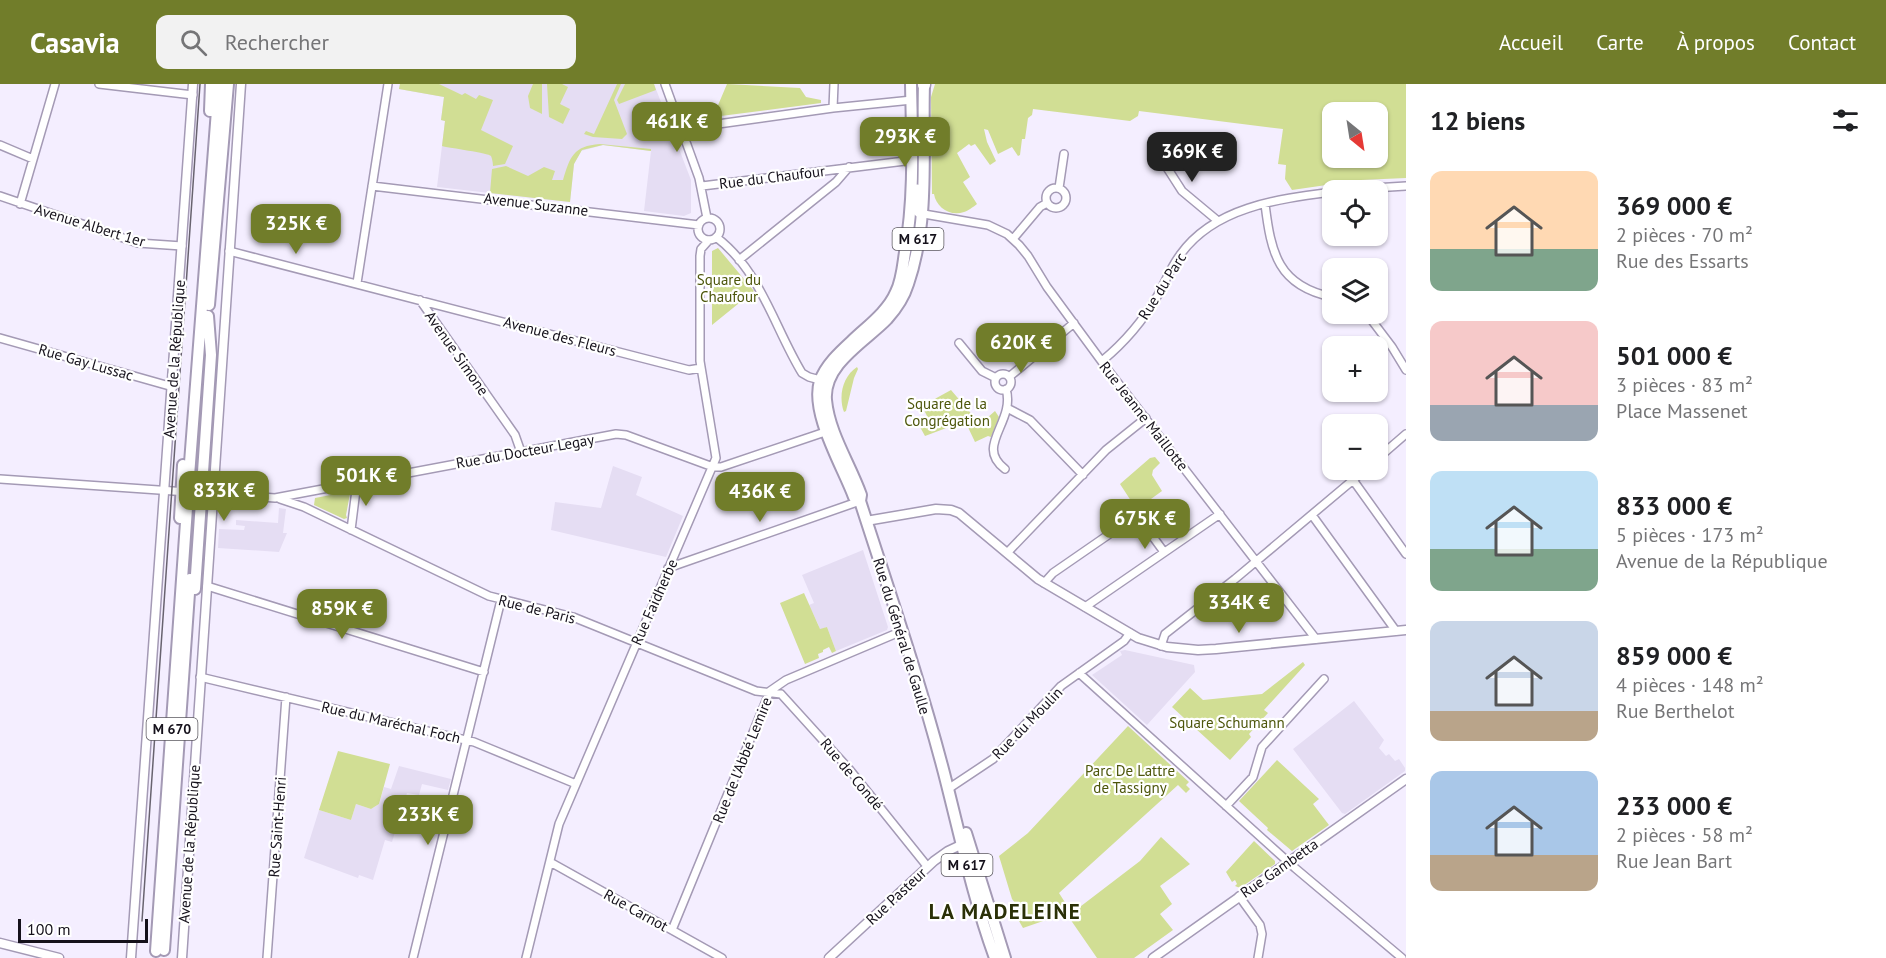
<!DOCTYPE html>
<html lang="fr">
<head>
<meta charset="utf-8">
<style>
  body { margin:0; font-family:"PT Sans",sans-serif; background:#f2f2f2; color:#202124; height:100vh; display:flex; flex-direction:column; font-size:22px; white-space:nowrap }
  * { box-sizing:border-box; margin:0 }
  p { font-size:20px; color:#757577 }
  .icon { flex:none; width:33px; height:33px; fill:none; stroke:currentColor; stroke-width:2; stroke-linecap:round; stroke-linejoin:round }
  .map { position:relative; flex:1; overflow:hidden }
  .drawer { display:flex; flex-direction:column; background:#fff; width:480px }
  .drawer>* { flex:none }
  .needle { width:39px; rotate:150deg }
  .buttons { position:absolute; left:1322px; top:18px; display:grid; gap:12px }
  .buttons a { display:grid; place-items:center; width:66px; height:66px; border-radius:12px; background:#fff; box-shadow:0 2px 4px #0004; font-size:30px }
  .scale { position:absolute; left:18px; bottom:15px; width:130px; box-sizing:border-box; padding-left:6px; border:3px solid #15111b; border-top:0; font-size:16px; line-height:21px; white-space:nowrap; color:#15111b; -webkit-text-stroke:4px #fff; paint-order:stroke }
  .price { position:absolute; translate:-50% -51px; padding:0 14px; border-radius:12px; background:#717d2a; color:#fff; font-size:20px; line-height:39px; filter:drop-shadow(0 2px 3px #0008) }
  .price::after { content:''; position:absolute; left:50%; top:36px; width:18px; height:14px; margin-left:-9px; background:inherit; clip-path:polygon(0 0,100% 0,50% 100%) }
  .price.on { background:#222; color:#fff }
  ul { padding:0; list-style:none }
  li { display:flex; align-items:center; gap:18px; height:150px; padding:0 24px }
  li span { display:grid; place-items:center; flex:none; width:168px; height:120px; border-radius:12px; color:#555 }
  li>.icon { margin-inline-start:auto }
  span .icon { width:72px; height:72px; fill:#fffc; stroke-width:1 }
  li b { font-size:26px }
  h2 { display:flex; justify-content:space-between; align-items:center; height:72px; padding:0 24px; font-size:26px }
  header { display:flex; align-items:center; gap:36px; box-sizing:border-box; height:84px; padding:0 30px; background:#717d2a; color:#fff }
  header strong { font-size:28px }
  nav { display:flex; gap:33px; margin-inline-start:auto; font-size:21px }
  .search { width:420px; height:54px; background:#f2f2f2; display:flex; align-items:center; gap:15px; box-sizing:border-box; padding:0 21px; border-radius:12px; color:#757577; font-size:22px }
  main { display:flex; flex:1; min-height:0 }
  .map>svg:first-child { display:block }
  .built { fill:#e5ddf3 }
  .green { fill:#d1de94; fill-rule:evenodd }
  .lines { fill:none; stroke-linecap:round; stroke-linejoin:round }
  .primary-tunnel { stroke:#d3cddd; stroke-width:10; stroke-dasharray:10 5; stroke-linecap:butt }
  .minor-casing { stroke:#a49ab5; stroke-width:10 }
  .tertiary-casing { stroke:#a49ab5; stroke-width:11 }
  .primary-casing { stroke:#a49ab5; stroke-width:14 }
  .trunk-casing { stroke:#a49ab5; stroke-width:15 }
  .minor { stroke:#fff; stroke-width:7 }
  .tertiary { stroke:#fff; stroke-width:8 }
  .primary { stroke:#fff; stroke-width:10 }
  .trunk { stroke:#fff; stroke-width:12 }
  .tram { stroke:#68636f; stroke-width:1.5 }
  .labels { text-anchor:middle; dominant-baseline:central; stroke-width:4.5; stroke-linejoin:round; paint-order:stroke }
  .shield { fill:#fff; stroke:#5b585f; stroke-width:1.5 }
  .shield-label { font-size:14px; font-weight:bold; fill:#15111b }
  .street-label { font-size:15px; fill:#15111b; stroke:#fff }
  .park-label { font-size:15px; fill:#4d560b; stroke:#fff }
  .district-label { font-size:21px; font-weight:bold; letter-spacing:1.5px; fill:#2a3007; stroke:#fff }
</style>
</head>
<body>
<header>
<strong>Casavia</strong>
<div class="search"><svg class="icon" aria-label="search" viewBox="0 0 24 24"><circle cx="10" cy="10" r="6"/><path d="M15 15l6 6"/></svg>Rechercher</div>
<nav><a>Accueil</a><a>Carte</a><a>À propos</a><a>Contact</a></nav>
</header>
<main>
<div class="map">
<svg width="1406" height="874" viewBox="0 0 1406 874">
  <rect width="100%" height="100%" fill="#f4eeff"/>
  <!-- built -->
  <path class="built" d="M400,0h254l37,96v33l-7,3 -40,-5 7,-60 -48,-6 -22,6 -7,13 -4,38 -133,-15 8,-66 -4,-1 3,-23 -45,-8z
    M613,382l29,11 -6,18 47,21 -17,41 -115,-27 4,-28 46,6z
    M279,424l7,1 -3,24h4l-8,19 -61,-4 1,-19 25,1 1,-4 -9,-1v-5l42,3z
    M863,466l25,77 -1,3 -51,21 -9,-24 -7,3 -2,-6 -9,-19 5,-2 -12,-28z
    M1125,566l69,15 1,7 -48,53 -55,-50 30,-20 -2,-4z
    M1354,617l30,39 -5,8 7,8 3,-2 6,7 4,-2 6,9v3l-60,43 -3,-1 -49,-64z
    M399,682l52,13 -3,11 -26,-6 -3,11 -12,-2 -15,49 -7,-2 -12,40 -14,-5 -1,3 -54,-20 15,-48 32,10 5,-16 15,5 8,-5 5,-17 7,2z"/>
  <!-- green -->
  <path class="green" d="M400,0h39l23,11 3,-2 11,6 3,-4 14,5 -12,30 32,16 -8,18 -12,2c0,-3 -1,-8 -2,-10 -2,-3 -42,-8 -49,-10l3,-25 -4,-1 3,-23 -45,-8z
    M533,0h9v30l-12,-6 -2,-12z
    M547,0h15l6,3 -8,17 10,5 -7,15 -14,-7z
    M617,0h4l-7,16 13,34 -5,5 -29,-2 -9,-3 2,-3 8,3z
    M625,0h29l2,6 -37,14 -2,-4z
    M727,0l73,4 6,9 15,3v3l-108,14z
    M935,0h471v94l-45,2 -69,10 -7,-11 1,-14 -8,-1 5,-35 -144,-18 -1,5 -8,5 -97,-12 -1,6 -4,3 -3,21h-3l-2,16 -2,1 -6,-9 -14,7 -10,-24 -4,-1 3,13 9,19 -6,4 -15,-21 -4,2 -2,-2 -12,9 13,24 -7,5 14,22c-4,3 -9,7 -13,8 -14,5 -28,-5 -30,-18h-2l-1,-97zM1332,28h45v46h-45z
    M600,60l51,5v2l-48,-6 -21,5 -8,14 -4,38 -80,-9 2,-24 14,-3 22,10 16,-9 11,4 -3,9h11c7,-23 10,-34 37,-36z
    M718,164l36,43 -42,34v-74z
    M857,283l1,2 -4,9 -8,33 -2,1c-6,-16 -1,-36 13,-45z
    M951,306l29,34 15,-13 4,6 -8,20 -3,-1 -13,6 -10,-21 -40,15 -5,-9 10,-5 -8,-16z
    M1155,373l5,6 -7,7 -1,5 10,16 -22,16 -1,-2 -4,2 -15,-23 30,-26z
    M346,408l4,2 -4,21 1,3 -3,1 -30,-14 1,-7z
    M804,509l16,36 7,-2 9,24 -4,2 -3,-6 -6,3v2l-5,2 1,4 -14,6 -25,-61z
    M1303,578l2,3 -41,45 4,3 -19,21 2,3 -21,23 -58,-53 18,-19 13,12 59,-6z
    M1128,642l61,56 -3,3 4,4 -4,4 -8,-8 -119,108 7,11 -20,16 -23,8 -4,-7v-13l-7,-9 -13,-43 29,-23z
    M338,667l52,13 -11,40 -8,5 -15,-5 -5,16 -32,-10z
    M1277,676l42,39 -6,5 16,21 -37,26 -25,-21 1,-2 -29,-27z
    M1161,753l29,27 -30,22 12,18 -12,10 13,16 -39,28h-37l-29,-42 72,-55z
    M1254,757l21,20v3l-35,24 -5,-2 2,-2 -2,-4 -3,2 -6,-10z"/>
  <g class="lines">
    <!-- primary-tunnel -->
    <path class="primary-tunnel" d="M194,424l3,-32"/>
    <!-- minor casing -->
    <g class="minor-casing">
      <path id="minor" d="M99,0l94,11
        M665,0l34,94 8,40
        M833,24l1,-24
        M682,45l151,-21 79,-8v2
        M0,61l33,14
        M1157,68l25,39 36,30
        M372,102l327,39
        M702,102l211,-26
        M1046 114a10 10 0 1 1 20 0a10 10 0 1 1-20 0Z
        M917,104l-1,23 2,2 70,12 19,9 12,11 9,11 19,31 61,83 208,269
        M1059,104l5,-34
        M1341,106l65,-4
        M0,112l138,47 44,3
        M20,120l35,-120
        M1265,120c6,49 13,82 67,93
        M698 145a11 11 0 1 1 22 0a11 11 0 1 1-22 0Z
        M716,153c45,34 58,90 86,136l7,4 15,4
        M1013,155l27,-32 7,-4
        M229,167l409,106 51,13 12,-2
        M739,176l97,-78 13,-15
        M357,199l31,-199
        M420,216l95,135 6,17
        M1367,230l25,33 14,23
        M0,254l173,49
        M959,259l23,28 14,7
        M1102,277c23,-19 41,-40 56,-66 7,-13 13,-28 22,-40 34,-48 98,-56 152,-63
        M995 298a8 8 0 1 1 16 0a8 8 0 1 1-16 0Z
        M1009,293l65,-54
        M1007,324l23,12 53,55
        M1377,375l29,-25
        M1005,385c-31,-23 11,-47 1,-80
        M0,395l275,19 341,-64 10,1 87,32h8l107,-36
        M1353,396l53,74
        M280,415l24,8 185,89 84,21 183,74 25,3 68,75 78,97
        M1312,431l84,116
        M351,446l6,-48
        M1007,469l99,-103 40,-32
        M668,484l192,-67
        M1044,499l9,-10 84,-58 27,37
        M207,502l277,86
        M1085,523l135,-93
        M1161,562l4,-12 70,-55 130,-109
        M1079,589l216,195 107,90
        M200,593l274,65 102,42
        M951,703l42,-28 68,-73 63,-45 6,-8
        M1226,722l27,-29 9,-30 62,-68
        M550,778l172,96
        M1239,812l21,29 2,9 -4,24
        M672,846l98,-239 16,-11 116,-49
        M267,874l19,-261
        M413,874l88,-358
        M526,874l33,-134 157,-366 -16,-97v-105l1,-7 8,-9"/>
    </g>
    <!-- tertiary casing -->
    <g class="tertiary-casing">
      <path id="tertiary" d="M866,437l70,-12 15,1 8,3 79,66 100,59 29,9 31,3 18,-1 190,-19
        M0,859l59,15
        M131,874l62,-874
        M182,874l59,-874
        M829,874l105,-97 14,-10 17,-8
        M1153,874l253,-179"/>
    </g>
    <!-- primary casing -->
    <g class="primary-casing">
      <path id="primary" d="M924,0c-2,66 6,136 -16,200 -4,13 -12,25 -21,35 -21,22 -64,45 -61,81 3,33 24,64 35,95l-1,6c29,90 60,180 84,272 16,62 29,125 51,185
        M210,27l1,-27
        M209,221l19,-221
        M189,392l30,-392
        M860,417l-6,-4c-11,-30 -44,-84 -34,-116 6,-17 21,-30 34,-42 15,-14 34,-28 42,-47 6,-12 7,-27 9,-40 10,-56 7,-112 6,-168
        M180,434l3,-53
        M195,505l16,-234 -3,-39
        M966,749l39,125
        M164,866l26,-371
        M156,867l31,-443"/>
    </g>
    <!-- trunk casing -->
    <g class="trunk-casing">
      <path id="trunk" d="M924,1v-1"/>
    </g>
    <!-- minor -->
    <use href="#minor" class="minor"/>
    <!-- tertiary -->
    <use href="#tertiary" class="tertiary"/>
    <!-- primary -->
    <use href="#primary" class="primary"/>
    <!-- trunk -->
    <use href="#trunk" class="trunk"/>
    <!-- tram -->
    <path class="tram" d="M142,837l58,-837"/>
  </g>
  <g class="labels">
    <!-- shield labels -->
    <g class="shield">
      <rect x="892.5" y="144" width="51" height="22" rx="4.5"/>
      <rect x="146.5" y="634" width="51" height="22" rx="4.5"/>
      <rect x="941.5" y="770" width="51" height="22" rx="4.5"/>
    </g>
    <g class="shield-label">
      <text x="918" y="155">M 617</text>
      <text x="172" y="645">M 670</text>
      <text x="967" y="781">M 617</text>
    </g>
    <!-- street labels -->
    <g class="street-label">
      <text transform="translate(772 93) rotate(-7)">Rue du Chaufour</text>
      <text transform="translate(536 120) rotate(7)">Avenue Suzanne</text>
      <text transform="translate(90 141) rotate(17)">Avenue Albert 1er</text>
      <text transform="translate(1162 202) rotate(-58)">Rue du Parc</text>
      <text transform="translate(560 252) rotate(15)">Avenue des Fleurs</text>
      <text transform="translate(457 269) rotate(55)">Avenue Simone</text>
      <text transform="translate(174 275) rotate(-86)">Avenue de la République</text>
      <text transform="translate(86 278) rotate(16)">Rue Gay Lussac</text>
      <text transform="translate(1144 332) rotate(52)">Rue Jeanne Maillotte</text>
      <text transform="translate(525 367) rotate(-10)">Rue du Docteur Legay</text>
      <text transform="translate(654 518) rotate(-66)">Rue Faidherbe</text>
      <text transform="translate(537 525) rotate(14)">Rue de Paris</text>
      <text transform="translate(902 552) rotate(73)">Rue du Général de Gaulle</text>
      <text transform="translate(391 638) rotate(13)">Rue du Maréchal Foch</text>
      <text transform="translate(1027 639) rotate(-46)">Rue du Moulin</text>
      <text transform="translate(742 676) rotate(-68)">Rue de l'Abbé Lemire</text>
      <text transform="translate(852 690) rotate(50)">Rue de Condé</text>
      <text transform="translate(277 743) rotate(-86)">Rue Saint-Henri</text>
      <text transform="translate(189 760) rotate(-86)">Avenue de la République</text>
      <text transform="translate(1279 784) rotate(-35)">Rue Gambetta</text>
      <text transform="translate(896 812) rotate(-43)">Rue Pasteur</text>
      <text transform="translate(636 826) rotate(29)">Rue Carnot</text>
    </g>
    <!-- park labels -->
    <g class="park-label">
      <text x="729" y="195">Square du<tspan x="729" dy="17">Chaufour</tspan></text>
      <text x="947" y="319">Square de la<tspan x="947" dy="17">Congrégation</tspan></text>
      <text x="1227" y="638">Square Schumann</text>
      <text x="1130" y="686">Parc De Lattre<tspan x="1130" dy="17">de Tassigny</tspan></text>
    </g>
    <!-- district labels -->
    <g class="district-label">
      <text x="1005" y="827">LA MADELEINE</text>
    </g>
  </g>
</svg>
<div class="buttons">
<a><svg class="needle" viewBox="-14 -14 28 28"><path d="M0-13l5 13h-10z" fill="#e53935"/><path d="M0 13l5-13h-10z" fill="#757577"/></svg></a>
<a><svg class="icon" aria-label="locate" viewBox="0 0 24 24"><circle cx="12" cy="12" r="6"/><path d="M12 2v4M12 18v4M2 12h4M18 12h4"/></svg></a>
<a><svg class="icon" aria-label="layers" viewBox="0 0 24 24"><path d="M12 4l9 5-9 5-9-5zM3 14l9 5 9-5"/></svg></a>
<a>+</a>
<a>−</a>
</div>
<div class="scale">100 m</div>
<b class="price" style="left:677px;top:69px">461K €</b>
<b class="price" style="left:905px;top:84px">293K €</b>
<b class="price on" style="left:1192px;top:99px">369K €</b>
<b class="price" style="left:296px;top:171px">325K €</b>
<b class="price" style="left:1021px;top:290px">620K €</b>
<b class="price" style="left:366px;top:423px">501K €</b>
<b class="price" style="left:224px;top:438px">833K €</b>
<b class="price" style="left:760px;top:439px">436K €</b>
<b class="price" style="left:1145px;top:466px">675K €</b>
<b class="price" style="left:1239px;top:550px">334K €</b>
<b class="price" style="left:342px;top:556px">859K €</b>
<b class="price" style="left:428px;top:762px">233K €</b>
</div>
<section class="drawer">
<h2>12 biens<svg class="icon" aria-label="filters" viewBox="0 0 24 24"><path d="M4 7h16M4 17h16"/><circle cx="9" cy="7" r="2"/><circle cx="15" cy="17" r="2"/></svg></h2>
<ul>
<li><span style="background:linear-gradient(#ffd9b3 65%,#7fa58c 0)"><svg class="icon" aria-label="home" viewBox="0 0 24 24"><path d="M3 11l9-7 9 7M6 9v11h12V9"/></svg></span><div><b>369 000 €</b><p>2 pièces · 70 m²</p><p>Rue des Essarts</p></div></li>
<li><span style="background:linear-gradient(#f6c9c9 70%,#9aa5b1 0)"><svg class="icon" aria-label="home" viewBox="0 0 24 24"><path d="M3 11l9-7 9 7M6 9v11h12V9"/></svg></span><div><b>501 000 €</b><p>3 pièces · 83 m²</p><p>Place Massenet</p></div></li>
<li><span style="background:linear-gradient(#bfe0f5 65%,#7fa58c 0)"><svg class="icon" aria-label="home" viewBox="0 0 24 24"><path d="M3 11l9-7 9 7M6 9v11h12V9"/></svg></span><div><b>833 000 €</b><p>5 pièces · 173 m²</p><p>Avenue de la République</p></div></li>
<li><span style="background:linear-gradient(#c9d6e8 75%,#b9a48a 0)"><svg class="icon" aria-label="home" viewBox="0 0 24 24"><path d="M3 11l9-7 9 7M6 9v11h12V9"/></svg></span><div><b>859 000 €</b><p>4 pièces · 148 m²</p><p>Rue Berthelot</p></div></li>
<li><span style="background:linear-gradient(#a9c7e8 70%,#b9a48a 0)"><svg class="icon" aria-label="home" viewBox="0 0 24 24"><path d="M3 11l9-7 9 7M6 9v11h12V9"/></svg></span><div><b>233 000 €</b><p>2 pièces · 58 m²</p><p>Rue Jean Bart</p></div></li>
</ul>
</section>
</main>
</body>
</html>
